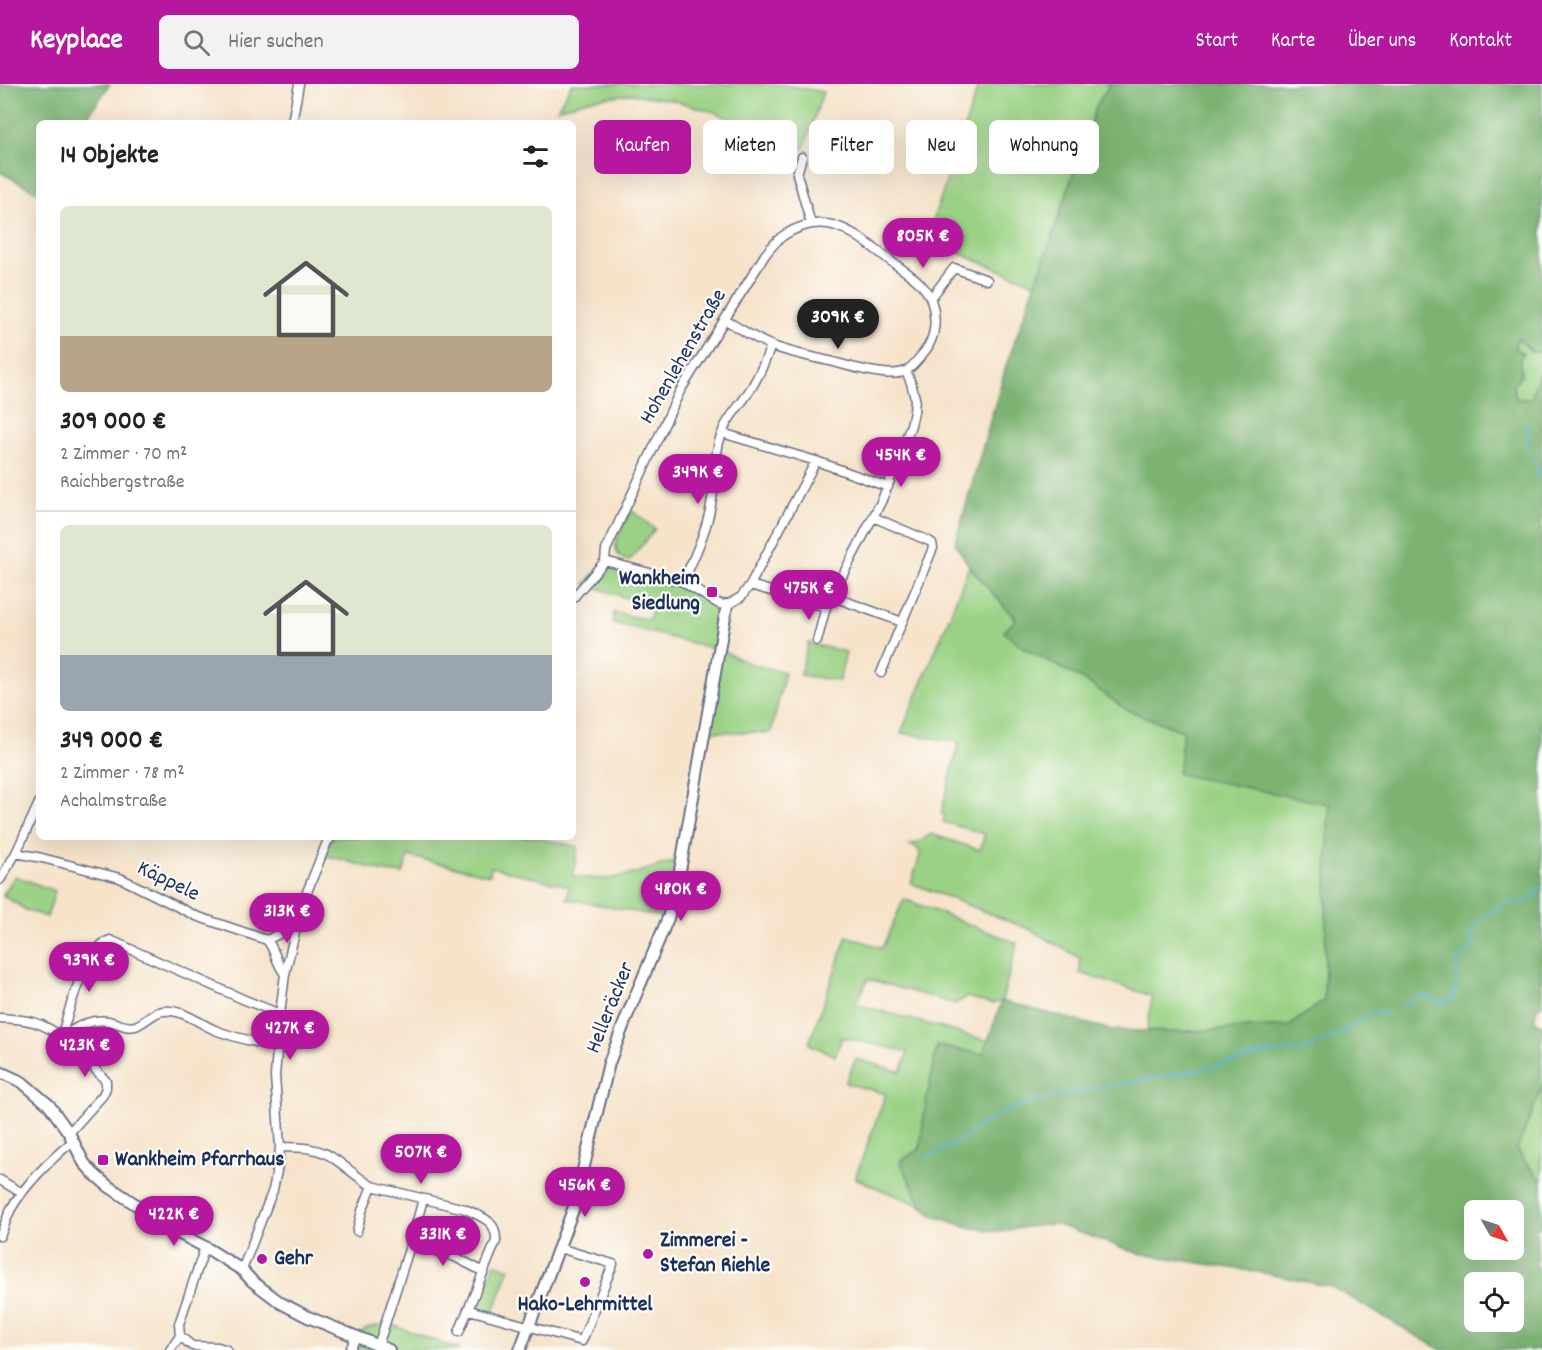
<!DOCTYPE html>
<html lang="de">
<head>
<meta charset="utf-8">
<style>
  body { margin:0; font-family:Dekko,sans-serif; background:#f2f2f2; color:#222; height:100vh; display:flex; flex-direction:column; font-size:22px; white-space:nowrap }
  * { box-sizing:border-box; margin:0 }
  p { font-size:20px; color:#767676 }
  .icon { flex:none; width:33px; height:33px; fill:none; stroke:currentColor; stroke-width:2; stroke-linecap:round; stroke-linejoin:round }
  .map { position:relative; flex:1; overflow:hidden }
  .details { position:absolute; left:36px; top:36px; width:540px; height:720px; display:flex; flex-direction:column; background:#fff; border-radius:9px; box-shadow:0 6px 24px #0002 }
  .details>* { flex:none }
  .guide { position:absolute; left:594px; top:36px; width:570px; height:54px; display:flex; gap:12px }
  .needle { width:39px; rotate:129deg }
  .controls { position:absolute; left:1464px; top:1116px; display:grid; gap:12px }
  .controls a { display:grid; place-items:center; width:60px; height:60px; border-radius:9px; background:#fff; box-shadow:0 6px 24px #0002; font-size:30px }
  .price { position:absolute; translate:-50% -51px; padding:0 14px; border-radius:21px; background:#b5179e; color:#fff; font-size:20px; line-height:39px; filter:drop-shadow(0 2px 3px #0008) }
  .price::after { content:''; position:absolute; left:50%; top:36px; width:18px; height:14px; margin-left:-9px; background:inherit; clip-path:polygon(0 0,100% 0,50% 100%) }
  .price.active { background:#222; color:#fff }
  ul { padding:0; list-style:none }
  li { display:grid; align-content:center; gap:12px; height:318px; padding:0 24px }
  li+li { border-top:2px solid #e0e0e0 }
  li span { display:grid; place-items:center; height:186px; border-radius:9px; color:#555 }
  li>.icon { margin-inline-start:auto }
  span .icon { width:108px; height:108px; fill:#fffc; stroke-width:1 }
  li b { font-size:26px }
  h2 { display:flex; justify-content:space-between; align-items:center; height:72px; padding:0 24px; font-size:26px }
  .pill { padding:0 21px; border-radius:9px; background:#fff; box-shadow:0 6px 24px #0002; font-size:21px; line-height:54px }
  .pill.active { background:#b5179e; color:#fff }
  header { display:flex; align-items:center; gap:36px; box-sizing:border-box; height:84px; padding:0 30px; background:#b5179e; color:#fff }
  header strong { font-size:28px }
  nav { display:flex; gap:33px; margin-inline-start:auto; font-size:21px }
  .search { width:420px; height:54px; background:#f2f2f2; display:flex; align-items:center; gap:15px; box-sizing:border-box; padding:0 21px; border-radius:9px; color:#767676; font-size:22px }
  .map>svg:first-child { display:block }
  .green { fill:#9ad184; stroke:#5a8071; stroke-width:1.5 }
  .forest { fill:#7bb372; stroke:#4b7168; stroke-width:1.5; fill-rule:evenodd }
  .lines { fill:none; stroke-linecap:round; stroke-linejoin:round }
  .stream { stroke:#5cb4d9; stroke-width:2 }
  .minor-casing { stroke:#686e84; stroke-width:11 }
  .tertiary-casing { stroke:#686e84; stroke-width:14 }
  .minor { stroke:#fff; stroke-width:8 }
  .tertiary { stroke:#fff; stroke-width:10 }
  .poi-dot { fill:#b5179e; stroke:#fdfcf7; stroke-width:2 }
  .labels { text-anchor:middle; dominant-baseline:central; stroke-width:4.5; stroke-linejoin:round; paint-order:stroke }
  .street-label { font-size:22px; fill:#1b2f5e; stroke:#fdfcf7 }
  .poi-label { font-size:22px; font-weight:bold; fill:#1b2f5e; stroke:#fdfcf7; text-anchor:start }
</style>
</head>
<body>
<header>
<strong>Keyplace</strong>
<div class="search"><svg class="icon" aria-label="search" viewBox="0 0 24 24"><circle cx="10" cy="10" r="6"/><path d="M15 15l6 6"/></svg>Hier suchen</div>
<nav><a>Start</a><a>Karte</a><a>Über uns</a><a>Kontakt</a></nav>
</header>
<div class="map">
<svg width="1542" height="1266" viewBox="0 0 1542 1266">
  <rect width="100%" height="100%" fill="#fdfcf7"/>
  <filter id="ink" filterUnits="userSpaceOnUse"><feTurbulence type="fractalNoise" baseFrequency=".0167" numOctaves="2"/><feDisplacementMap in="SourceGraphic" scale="12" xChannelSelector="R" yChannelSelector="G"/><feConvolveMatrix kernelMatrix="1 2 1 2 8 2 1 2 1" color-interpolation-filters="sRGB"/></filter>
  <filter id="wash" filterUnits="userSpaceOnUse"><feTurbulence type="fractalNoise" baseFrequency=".008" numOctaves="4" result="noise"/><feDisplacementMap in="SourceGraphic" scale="24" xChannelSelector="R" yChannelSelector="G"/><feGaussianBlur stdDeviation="1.35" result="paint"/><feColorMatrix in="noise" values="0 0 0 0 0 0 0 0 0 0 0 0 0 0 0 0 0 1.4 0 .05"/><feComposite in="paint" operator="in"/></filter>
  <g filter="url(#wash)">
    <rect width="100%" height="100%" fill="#f6e3ca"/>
    <!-- green -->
    <path class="green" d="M572,0h208l43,8 -19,57 -90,-37 -42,-12 -41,-6 -40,5 -34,10z
      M979,0h131l-14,22 -60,178 -73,-29 -34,-22z
      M758,52l29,11 -3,7 -24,13 -12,-4z
      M1517,253l15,15h10v14l-10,33h-16l-3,-14 8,-9 -1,-16 -5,-11z
      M631,426l24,19 -26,32c-27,-7 -5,-35 2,-51z
      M605,477l78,21 44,23 -7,45 30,14 35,8 -14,61 -66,-2 14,-81 -106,-27 1,-10 35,7 4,-13 -68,-23z
      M969,482l47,54 -12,12 20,16 60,32 43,30 56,21 -4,43 150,30 -5,196 -34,26 -120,6 -23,-1 5,-35 -72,-23v-15l-51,-29 -118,-46 9,-27 -1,-7 -9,-4 11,-4 10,-7 49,16 5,-16 -42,-12 2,-7 -4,-1 18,-72 -58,-9 46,-110z
      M808,559l38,9 -7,29 -39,-6z
      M332,753h204l42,10 -5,30 35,2 25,-5 50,-16 -15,60 -101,-19 2,-13 -78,-19 -1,8 -82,-19 -5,18 -18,-2 -63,-18z
      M15,792l40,15 -8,26 -21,-7 -23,-15z
      M904,815l113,44 -15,58 -10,3 -25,-7 -12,7 -87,-25 -12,25 132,37 -5,13 -46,-8 -12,62 -5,41 -20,12 22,45 -40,-16 -27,-12 31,-84 -41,-11 11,-24 45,13 7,-20 -66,-15 -7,19 -26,-12 38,-108 35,12z
      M1542,1004v71l-2,3 2,5v14l-18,-21 -7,-11z
      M495,1179l14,6 1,-2 -16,44 -15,-5z
      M387,1239l73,27h-110c4,-10 10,-19 21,-23 6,-2 10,0 16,-4z"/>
    <!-- forest -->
    <path class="forest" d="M0,0h110l-27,39h-44v65l-2,4 -37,-20z
      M1110,0h432v268h-9l-16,-14 -2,11 9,4 -4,7 1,16 -8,9 3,14h15l11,-33v639l-4,2 -3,7v7l7,4v63l-25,61 7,11 18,21v46l-6,1 2,29 -3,9 7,3v81h-101l-109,-63 -69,-14 -126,-20 -82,-29 -29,3 -26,5 -28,-4 -39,-12 -11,-10 -22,-45 20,-12 5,-41 12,-62 46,8 19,-53 110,29 58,2 119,-6 35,-26 5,-196 -151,-30 5,-43 -56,-21 -43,-30 -60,-32 -20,-16 12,-13 -47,-53 -14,-23 52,-180 46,-129 43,-128zM1514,1126v40h-40v-40zM1514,1198v40h-40v-40z"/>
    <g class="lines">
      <!-- stream -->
      <path class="stream" d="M1525,339l4,23
        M1531,370l11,28
        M1401,924l20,-13 22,8 11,-5 4,-23 -2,-15 15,-10 3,-25 29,-22 25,-1 14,-15
        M926,1074l30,-15 23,-17 36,-19 58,-15 130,-23 65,-16 39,-4 40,-19 25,-18h14"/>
    </g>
  </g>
  <g filter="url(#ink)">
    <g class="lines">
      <!-- minor casing -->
      <g class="minor-casing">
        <path id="minor" d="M292,39l7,-39
          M802,73l-5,17 14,50
          M931,214l23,-30 33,12
          M722,349l94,28 72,26
          M873,433l56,24 3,2 1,5 -52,125
          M605,477l1,-11 74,-159 85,-136c12,-16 20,-23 39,-29 35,-11 62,17 88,36 14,10 33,21 39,38 6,17 5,37 -6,51 -6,7 -12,16 -19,20 -6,3 -17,3 -23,2 -18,-2 -36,-7 -53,-12 -19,-4 -39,-8 -57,-15 -17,-6 -33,-18 -48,-26
          M605,477l78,21 36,22 8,1 14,-8 9,-12 66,-124
          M683,498c11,-24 23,-50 28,-77 5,-24 2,-49 11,-72 5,-14 14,-23 22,-34 13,-18 19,-33 27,-53
          M750,501l76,22
          M831,512l71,26
          M573,514l32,-37
          M817,557l9,-34 55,-105 13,-31 17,-46 3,-13 1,-14 -4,-15 -5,-12
          M16,769l26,5 78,20 76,38 71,24c9,11 9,24 18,34
          M0,796l16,-27 23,-50
          M267,856l29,-15
          M0,934c11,1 22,1 33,4 28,7 54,39 73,59v7l-3,7 -34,38
          M61,953c8,-25 23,-89 49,-97l135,60 35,14
          M61,953c15,-9 28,-19 47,-16 8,1 18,8 27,5 6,-1 16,-11 24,-14 20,-6 39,11 56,18 20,8 42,12 63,18
          M280,1063c20,0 40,0 56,13 13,9 22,18 36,26l93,23c16,8 32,11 31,32l-37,91
          M0,1096l22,13
          M357,1147l5,-20 10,-25
          M0,1152c4,-9 7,-19 11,-27 13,-23 41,-51 61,-67
          M411,1159l44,14 29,15
          M205,1163l-26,77 1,12 12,10 26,1 9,3
          M242,1186l31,-80 5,-24 2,-19 -5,-71 5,-62 5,-40 16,-67 26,-65 5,-5
          M469,1226l113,31 31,-77 -54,-16
          M378,1262l33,-103 12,-44
          M170,1266l10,-14
          M350,1266l6,-13"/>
      </g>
      <!-- tertiary casing -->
      <g class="tertiary-casing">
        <path id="tertiary" d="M0,988l22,10 27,23 20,28 15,30 10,11 14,12 72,48 25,13 37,23 10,11 29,22 27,14 81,33
          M520,1266l54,-143 35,-144 18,-47 41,-98 10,-36 49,-277"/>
      </g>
      <!-- minor -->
      <use href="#minor" class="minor"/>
      <!-- tertiary -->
      <use href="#tertiary" class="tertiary"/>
    </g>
  </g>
  <!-- markers -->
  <g class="poi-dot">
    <rect x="706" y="502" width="12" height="12" rx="3"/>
    <rect x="97" y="1070" width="12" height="12" rx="3"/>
    <circle cx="648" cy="1170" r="6"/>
    <circle cx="262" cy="1175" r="6"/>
    <circle cx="585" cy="1198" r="6"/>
  </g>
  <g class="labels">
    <!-- street labels -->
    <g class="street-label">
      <text transform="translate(684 273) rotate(-60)">Hohenlehenstraße</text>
      <text transform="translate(168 798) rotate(26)">Käppele</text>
      <text transform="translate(611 924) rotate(-68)">Helleräcker</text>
    </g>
    <!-- poi labels -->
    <g class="poi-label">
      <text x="700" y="495" text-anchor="end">Wankheim<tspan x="700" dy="25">Siedlung</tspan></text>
      <text x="115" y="1076">Wankheim Pfarrhaus</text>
      <text x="660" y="1157">Zimmerei -<tspan x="660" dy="25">Stefan Riehle</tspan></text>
      <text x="274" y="1175">Gehr</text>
      <text x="585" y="1221" text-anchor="middle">Hako-Lehrmittel</text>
    </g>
  </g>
</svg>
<div class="controls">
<a><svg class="needle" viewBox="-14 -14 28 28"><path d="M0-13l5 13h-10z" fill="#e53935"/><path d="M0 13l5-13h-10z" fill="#767676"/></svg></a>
<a><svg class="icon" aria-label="locate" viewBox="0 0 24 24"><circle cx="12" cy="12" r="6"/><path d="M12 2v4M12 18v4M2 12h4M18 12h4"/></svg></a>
</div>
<b class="price" style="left:923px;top:185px">805K €</b>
<b class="price active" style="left:838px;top:266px">309K €</b>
<b class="price" style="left:901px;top:404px">454K €</b>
<b class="price" style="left:698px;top:421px">349K €</b>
<b class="price" style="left:809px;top:537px">475K €</b>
<b class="price" style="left:681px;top:838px">480K €</b>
<b class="price" style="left:287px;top:860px">313K €</b>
<b class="price" style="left:89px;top:909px">939K €</b>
<b class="price" style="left:290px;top:977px">427K €</b>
<b class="price" style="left:85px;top:994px">423K €</b>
<b class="price" style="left:421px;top:1101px">507K €</b>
<b class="price" style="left:585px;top:1134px">456K €</b>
<b class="price" style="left:174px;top:1163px">422K €</b>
<b class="price" style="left:443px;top:1183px">331K €</b>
<div class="guide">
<a class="pill active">Kaufen</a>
<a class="pill">Mieten</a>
<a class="pill">Filter</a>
<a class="pill">Neu</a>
<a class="pill">Wohnung</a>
</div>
<section class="details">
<h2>14 Objekte<svg class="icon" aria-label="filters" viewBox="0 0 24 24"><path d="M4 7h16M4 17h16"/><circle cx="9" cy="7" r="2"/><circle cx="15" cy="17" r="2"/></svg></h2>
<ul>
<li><span style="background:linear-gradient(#dfe7d0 70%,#b9a48a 0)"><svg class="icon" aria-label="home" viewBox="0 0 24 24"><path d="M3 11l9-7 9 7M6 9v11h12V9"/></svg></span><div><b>309 000 €</b><p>2 Zimmer · 70 m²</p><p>Raichbergstraße</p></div></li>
<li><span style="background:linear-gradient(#dfe7d0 70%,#9aa5b1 0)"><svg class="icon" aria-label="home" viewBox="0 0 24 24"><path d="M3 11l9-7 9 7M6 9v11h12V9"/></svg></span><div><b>349 000 €</b><p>2 Zimmer · 78 m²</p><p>Achalmstraße</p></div></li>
</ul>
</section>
</div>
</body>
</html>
